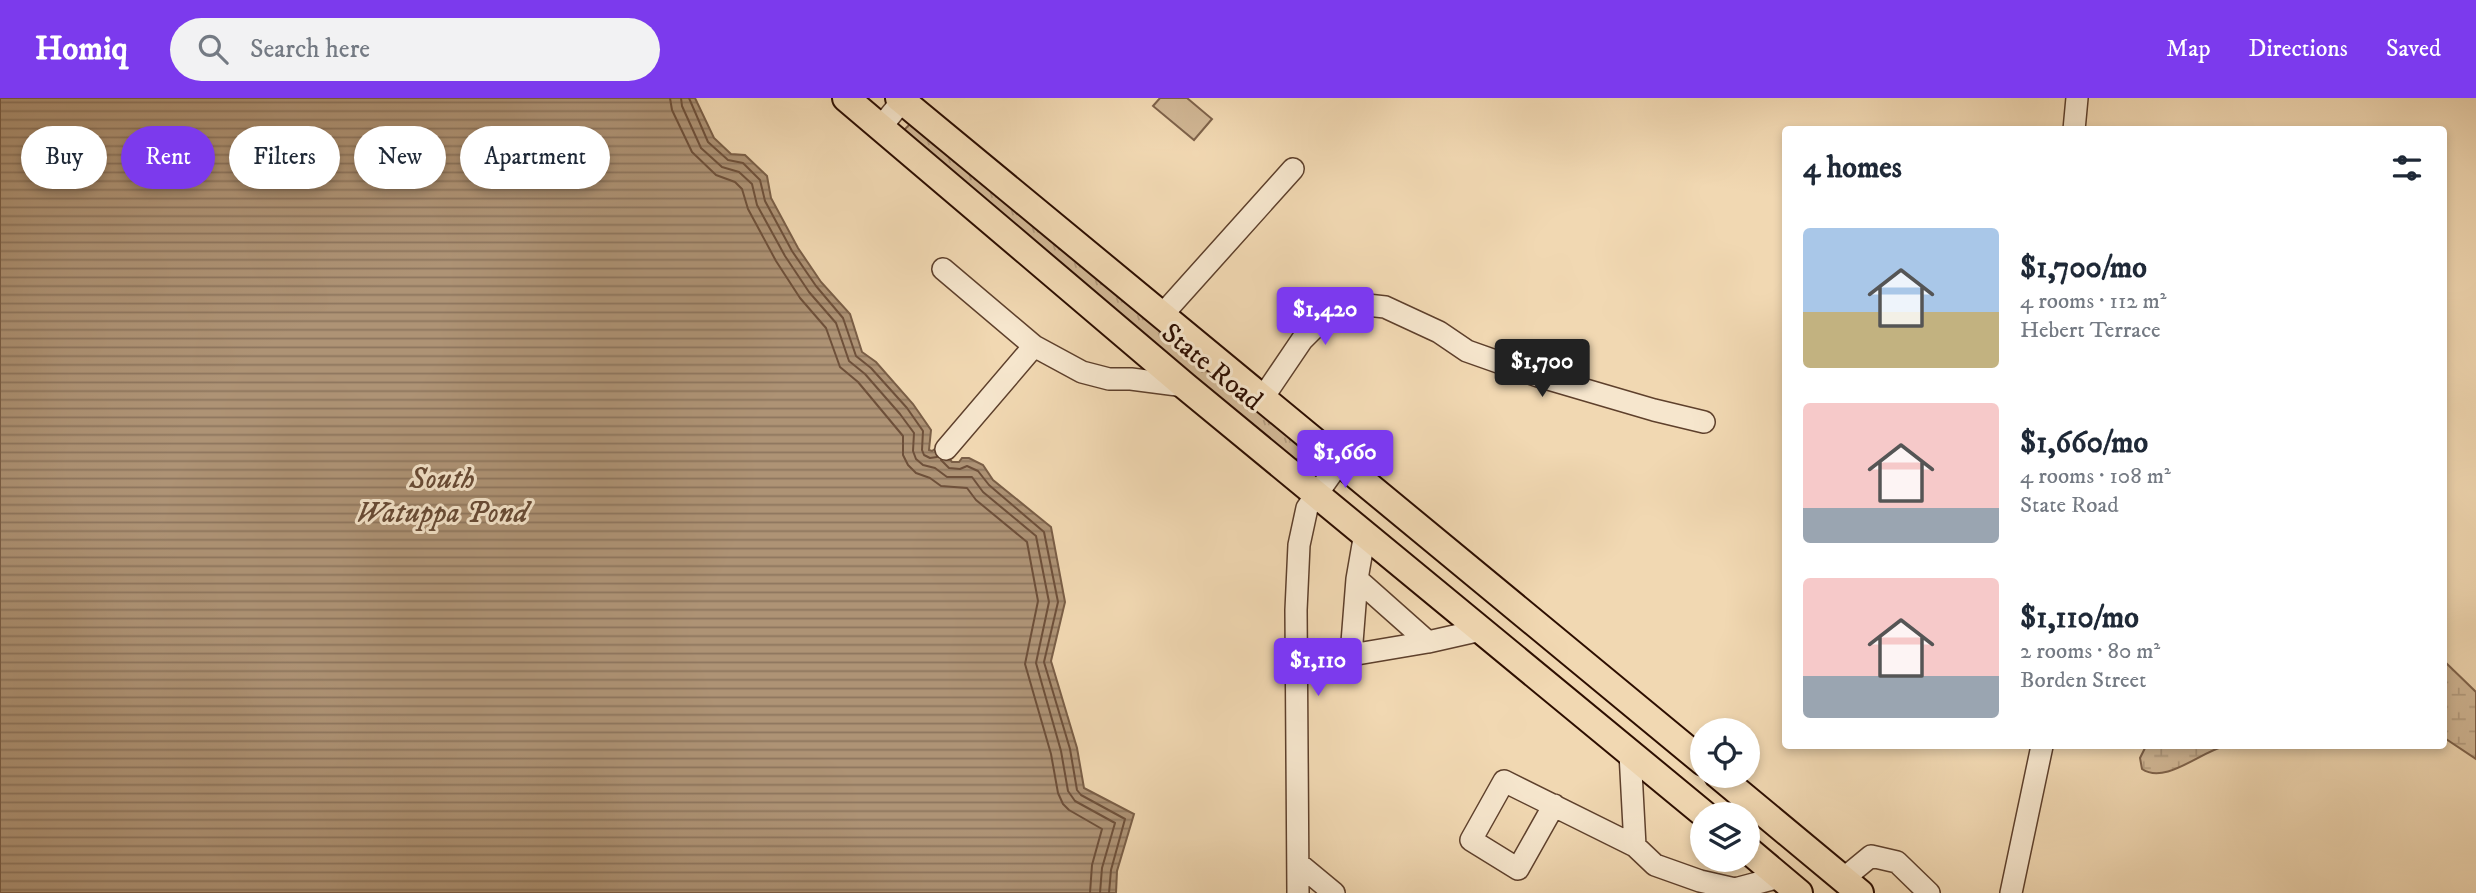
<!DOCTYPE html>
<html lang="en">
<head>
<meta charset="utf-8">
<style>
  body { margin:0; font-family:"IM FELL DW Pica",serif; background:#f2f2f3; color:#1f2937; height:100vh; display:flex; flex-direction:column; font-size:26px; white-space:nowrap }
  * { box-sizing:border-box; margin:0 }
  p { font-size:23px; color:#747a83 }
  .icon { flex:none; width:38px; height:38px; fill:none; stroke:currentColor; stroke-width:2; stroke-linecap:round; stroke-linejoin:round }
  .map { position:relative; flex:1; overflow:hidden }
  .sheet { position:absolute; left:1782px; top:28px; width:665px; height:623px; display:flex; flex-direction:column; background:#fff; border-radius:7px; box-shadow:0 4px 10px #0003 }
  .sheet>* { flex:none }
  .top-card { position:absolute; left:21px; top:28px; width:665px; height:63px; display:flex; gap:14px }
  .buttons { position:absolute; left:1690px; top:620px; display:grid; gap:14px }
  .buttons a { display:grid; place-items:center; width:70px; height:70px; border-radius:50%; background:#fff; box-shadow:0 4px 10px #0003; font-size:35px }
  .price { position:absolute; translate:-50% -60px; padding:0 16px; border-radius:7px; background:#7c3aed; color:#fff; font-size:23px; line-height:46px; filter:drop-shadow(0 2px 4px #0008) }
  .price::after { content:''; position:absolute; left:50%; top:42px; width:21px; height:16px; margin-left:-10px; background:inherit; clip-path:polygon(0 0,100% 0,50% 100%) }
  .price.selected { background:#222; color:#fff }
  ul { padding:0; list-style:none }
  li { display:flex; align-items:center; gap:21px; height:175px; padding:0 21px }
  li span { display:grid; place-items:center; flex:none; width:196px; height:140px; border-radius:7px; color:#555 }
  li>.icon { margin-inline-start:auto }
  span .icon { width:84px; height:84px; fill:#fffc; stroke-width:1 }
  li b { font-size:30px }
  h2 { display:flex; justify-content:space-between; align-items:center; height:84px; padding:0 21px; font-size:30px }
  .pill { padding:0 24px; border-radius:32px; background:#fff; box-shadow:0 4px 10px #0003; font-size:24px; line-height:63px }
  .pill.selected { background:#7c3aed; color:#fff }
  header { display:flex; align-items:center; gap:42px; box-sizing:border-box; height:98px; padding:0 35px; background:#7c3aed; color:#fff }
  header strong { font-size:33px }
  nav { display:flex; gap:38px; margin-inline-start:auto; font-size:24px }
  .search { width:490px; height:63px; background:#f2f2f3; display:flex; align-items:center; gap:18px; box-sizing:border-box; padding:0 24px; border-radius:38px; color:#747a83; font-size:26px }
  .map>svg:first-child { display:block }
  .grass { fill:url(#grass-tufts); stroke:#7e624a; stroke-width:2 }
  .wetland { fill:url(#wetland-marsh); stroke:#7e624a; stroke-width:2 }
  .pitch { fill:#d0b694; stroke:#7e624a; stroke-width:2 }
  .water { fill:url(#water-rules); stroke:#7a5e46; stroke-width:2 }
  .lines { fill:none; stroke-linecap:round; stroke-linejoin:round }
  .shore { stroke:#6e503a; stroke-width:2 }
  .minor-casing { stroke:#5e402c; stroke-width:24 }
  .major-casing { stroke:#2d0e00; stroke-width:30 }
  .minor { stroke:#f6e6cd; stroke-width:21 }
  .major { stroke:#f1d8b2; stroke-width:26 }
  .labels { text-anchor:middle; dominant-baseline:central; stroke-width:6; stroke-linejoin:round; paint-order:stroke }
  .street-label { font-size:28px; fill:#2d0e00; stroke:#f6e6cd }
  .water-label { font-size:30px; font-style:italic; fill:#674a35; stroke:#f6e6cd }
</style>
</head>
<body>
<header>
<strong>Homiq</strong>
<div class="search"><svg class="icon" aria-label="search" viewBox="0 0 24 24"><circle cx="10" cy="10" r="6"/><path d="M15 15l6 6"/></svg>Search here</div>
<nav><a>Map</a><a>Directions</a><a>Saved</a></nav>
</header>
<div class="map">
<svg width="2476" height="795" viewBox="0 0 2476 795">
  <defs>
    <pattern id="grass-tufts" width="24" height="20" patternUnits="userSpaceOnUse" patternTransform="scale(1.75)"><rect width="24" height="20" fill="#d0b694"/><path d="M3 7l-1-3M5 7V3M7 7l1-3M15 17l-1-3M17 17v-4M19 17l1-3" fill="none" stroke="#b39b7e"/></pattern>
    <pattern id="wetland-marsh" width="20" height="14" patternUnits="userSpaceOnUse" patternTransform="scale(1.75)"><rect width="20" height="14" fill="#d0b694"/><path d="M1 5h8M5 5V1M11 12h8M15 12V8" fill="none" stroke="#b39b7e"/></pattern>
    <pattern id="water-rules" width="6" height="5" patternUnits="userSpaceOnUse" patternTransform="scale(1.75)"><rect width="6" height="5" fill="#ae9375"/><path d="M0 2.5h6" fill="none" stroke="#8e765e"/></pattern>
  </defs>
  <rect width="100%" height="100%" fill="#f1d8b2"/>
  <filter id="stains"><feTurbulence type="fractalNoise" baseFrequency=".00286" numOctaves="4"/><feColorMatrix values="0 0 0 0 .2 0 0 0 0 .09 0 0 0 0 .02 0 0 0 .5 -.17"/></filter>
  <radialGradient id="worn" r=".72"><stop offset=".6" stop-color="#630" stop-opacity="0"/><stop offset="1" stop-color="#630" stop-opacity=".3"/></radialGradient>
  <!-- grass -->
  <path class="grass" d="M913,23l392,329 -7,9 -4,1 -388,-322 -3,-7z"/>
  <!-- wetland -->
  <path class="wetland" d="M2443,562l33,32v67l-33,-22z
    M2146,648h79c-25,6 -60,39 -83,23l-2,-11z"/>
  <!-- pitch -->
  <path class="pitch" d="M1160,0h27l25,21 -18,21 -41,-34z"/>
  <!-- water -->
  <path class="water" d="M0,0h695l19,40 17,16 14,1 22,21 4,22 27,50 23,34 29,32 12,38 14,10 37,42 18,26 -2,20 3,1 7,-5 13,16h7l3,-4h7l14,7 10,15 58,47 14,75 -14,59 26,87 7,40 50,26 -17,57 -1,22h-1116z"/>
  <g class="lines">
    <!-- shore -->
    <path class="shore" d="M670,0l2,12 20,42 24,23 19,7 7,7 6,20 28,52 24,37 26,30 14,39 18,15 45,54v19l5,10 8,8 14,5 11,8 26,2 9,12 51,42 11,59 -13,63 26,90 7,39 5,11 6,6 33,19 -10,36 -2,28
      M681,0l1,8 19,42 21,19 17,5 13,12 5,21 28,51 24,36 27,31 13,38 16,13 35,40 14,19 -1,18 3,8 7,6 12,3 12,9h25l11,15 53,44 13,66 -13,61 25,88 7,40 7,10 40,22 -13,45 -2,25
      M689,0l19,44 20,18 15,3 17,17 5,21 27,50 24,35 27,32 13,38 15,12 36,40 16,23 -1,19 2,5 6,3 7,-1
      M941,362l8,8 11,1 7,-3 11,5 11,14 55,47 14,70 -14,60 26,87 7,41 4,5 44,24 -14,51 -2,23"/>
    <!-- minor casing -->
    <g class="minor-casing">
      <path id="minor" d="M881,29l21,-26
        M2074,32l3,-32
        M943,171l91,77 48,26 27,7h22l54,7
        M1162,217l131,-146
        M1262,301l40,-59 30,-30 26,-6 27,3 54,25 28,19 71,25 116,34 50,12
        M946,351l88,-103
        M1365,435l-8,46 -6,76 77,-13 53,-12
        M1357,481l71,63
        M1630,655l5,93
        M1554,707l-36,64 -47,-29 33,-59 131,65 20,19 45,16 35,8 45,-12
        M1299,766l35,29
        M1843,781l28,-23 26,6 32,31
        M1298,795l-2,-283 3,-65 8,-37 32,-45
        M2011,795l31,-147"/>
    </g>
    <!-- major casing -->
    <g class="major-casing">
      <path id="major" d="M846,0l339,288 519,428
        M899,0l804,664
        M1718,677l142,118
        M1748,752l51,43"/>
    </g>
    <!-- minor -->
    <use href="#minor" class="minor"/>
    <!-- major -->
    <use href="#major" class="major"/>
  </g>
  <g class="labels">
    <!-- street labels -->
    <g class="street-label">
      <text transform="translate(1212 269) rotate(39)">State Road</text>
    </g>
    <!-- water labels -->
    <g class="water-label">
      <text x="442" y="381">South<tspan x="442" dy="34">Watuppa Pond</tspan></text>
    </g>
  </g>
  <rect width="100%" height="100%" filter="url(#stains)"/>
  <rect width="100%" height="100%" fill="url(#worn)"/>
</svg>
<div class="buttons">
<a><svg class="icon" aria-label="locate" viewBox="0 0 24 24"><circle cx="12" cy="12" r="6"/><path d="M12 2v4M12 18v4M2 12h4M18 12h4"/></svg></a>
<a><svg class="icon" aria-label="layers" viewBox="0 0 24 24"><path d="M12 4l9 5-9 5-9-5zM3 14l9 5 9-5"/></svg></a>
</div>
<b class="price" style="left:1325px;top:249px">$1,420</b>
<b class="price selected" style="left:1542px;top:301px">$1,700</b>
<b class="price" style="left:1345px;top:392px">$1,660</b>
<b class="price" style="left:1318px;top:600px">$1,110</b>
<div class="top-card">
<a class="pill">Buy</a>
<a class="pill selected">Rent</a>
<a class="pill">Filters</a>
<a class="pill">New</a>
<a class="pill">Apartment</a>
</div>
<section class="sheet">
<h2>4 homes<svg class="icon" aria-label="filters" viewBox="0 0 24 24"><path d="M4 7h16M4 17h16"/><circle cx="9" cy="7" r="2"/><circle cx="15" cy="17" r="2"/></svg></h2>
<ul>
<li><span style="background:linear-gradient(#a9c7e8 60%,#c2b280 0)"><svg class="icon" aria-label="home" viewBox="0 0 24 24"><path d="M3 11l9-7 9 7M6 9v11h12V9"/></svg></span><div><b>$1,700/mo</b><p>4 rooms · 112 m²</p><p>Hebert Terrace</p></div></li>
<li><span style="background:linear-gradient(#f6c9c9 75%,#9aa5b1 0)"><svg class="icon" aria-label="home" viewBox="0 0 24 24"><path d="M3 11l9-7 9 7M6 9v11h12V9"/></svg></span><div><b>$1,660/mo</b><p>4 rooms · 108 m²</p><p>State Road</p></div></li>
<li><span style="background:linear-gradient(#f6c9c9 70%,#9aa5b1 0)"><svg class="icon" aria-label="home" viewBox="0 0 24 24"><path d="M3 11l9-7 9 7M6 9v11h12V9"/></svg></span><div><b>$1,110/mo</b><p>2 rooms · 80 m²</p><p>Borden Street</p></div></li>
</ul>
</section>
</div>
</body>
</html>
